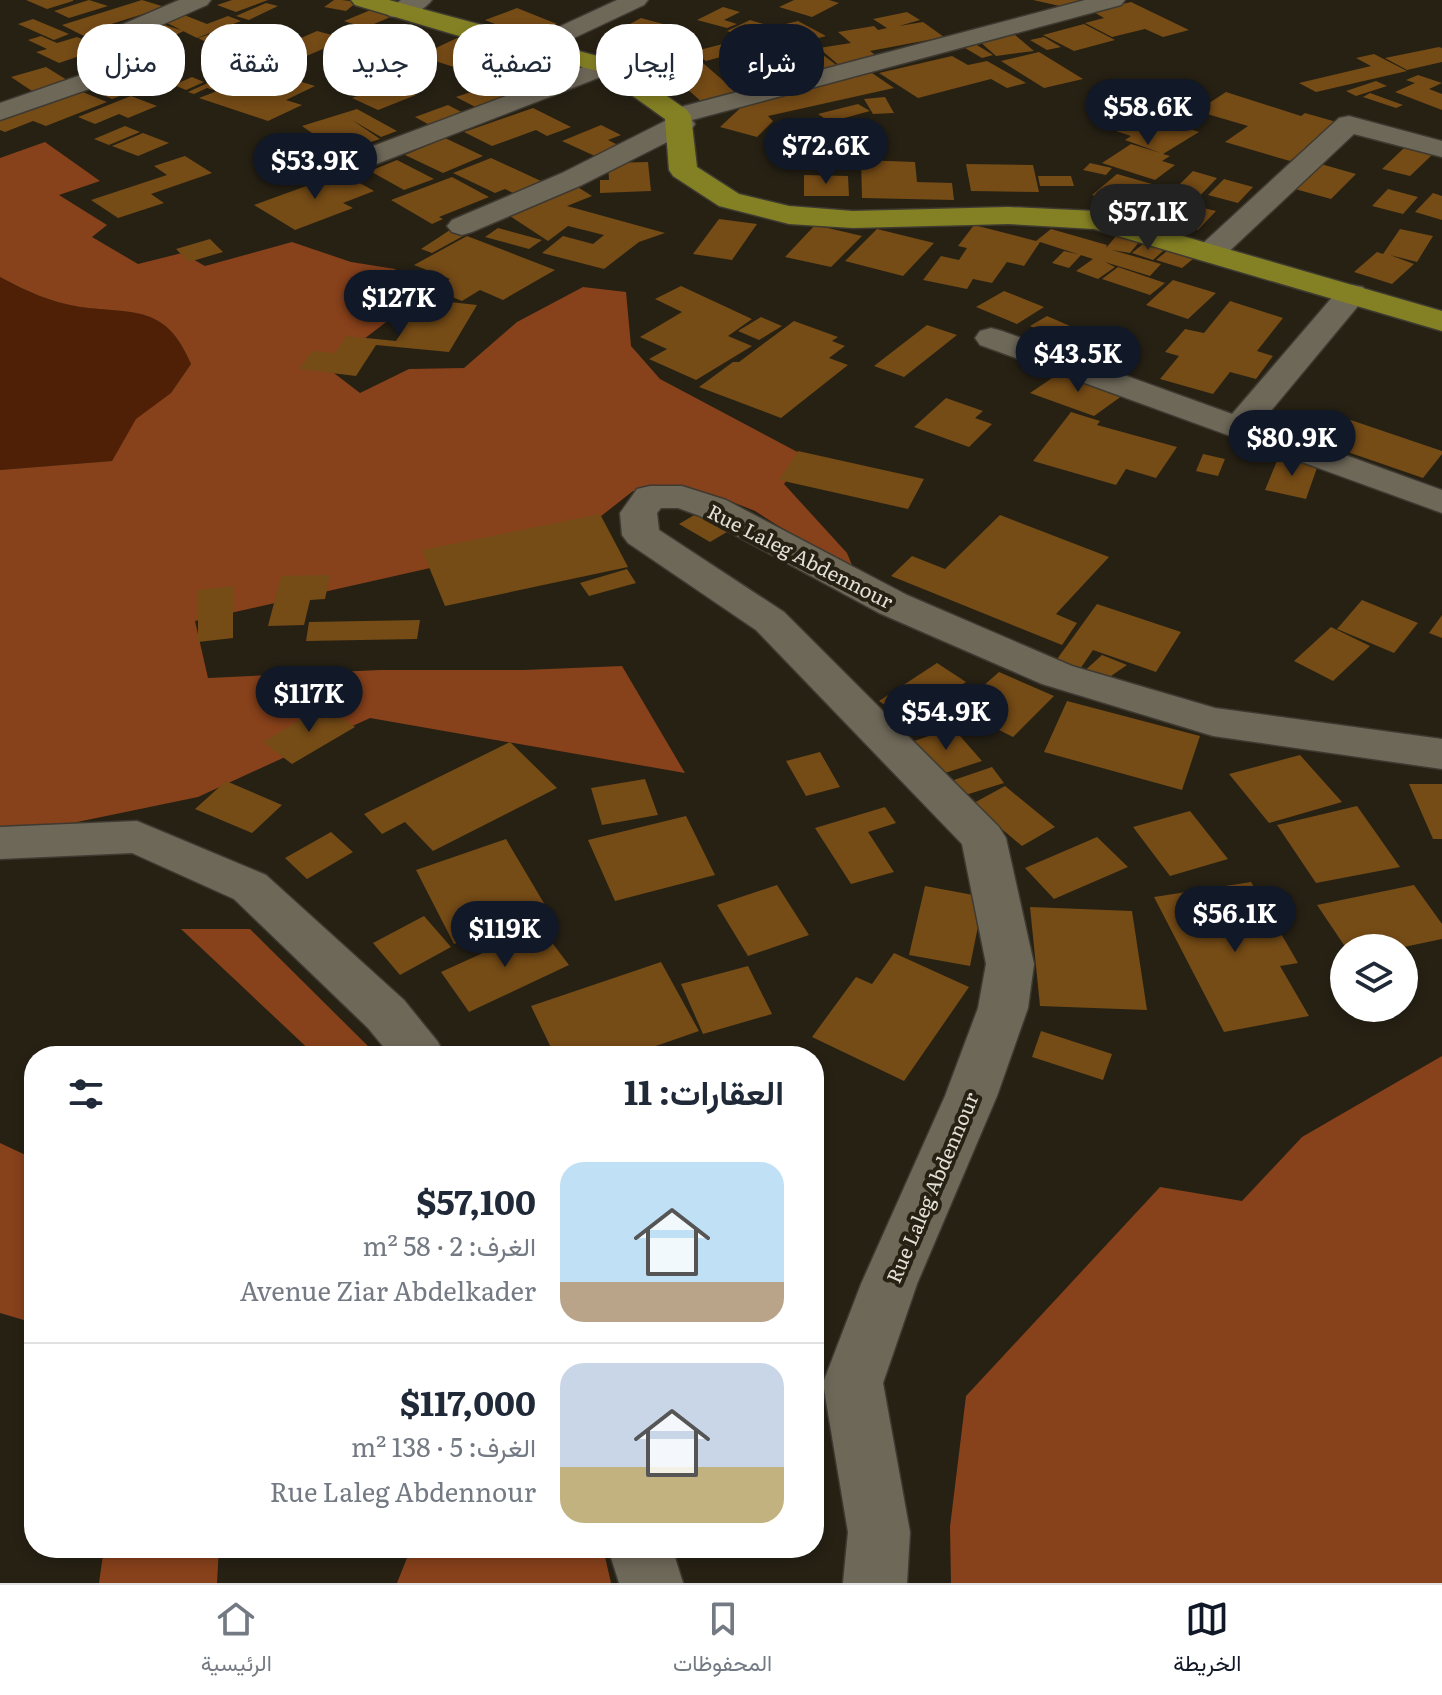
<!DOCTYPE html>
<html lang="ar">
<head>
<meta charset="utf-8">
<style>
  body { margin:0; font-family:Literata,Vazirmatn,serif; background:#f6f6f7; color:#1f2937; direction:rtl; height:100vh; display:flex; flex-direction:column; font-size:30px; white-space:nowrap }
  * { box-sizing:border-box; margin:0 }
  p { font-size:26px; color:#747a83 }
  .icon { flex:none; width:44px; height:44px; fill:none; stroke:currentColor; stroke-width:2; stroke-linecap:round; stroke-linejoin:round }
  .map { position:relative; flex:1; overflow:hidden; direction:ltr }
  .sheet { position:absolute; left:24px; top:1046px; width:800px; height:512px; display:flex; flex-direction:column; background:#fff; border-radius:32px; box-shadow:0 4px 12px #0003; direction:rtl }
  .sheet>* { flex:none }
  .hud { position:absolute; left:24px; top:24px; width:800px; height:72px; direction:rtl; display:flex; gap:16px }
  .fabs { position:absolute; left:1330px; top:934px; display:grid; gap:16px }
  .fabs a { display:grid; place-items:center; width:88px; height:88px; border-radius:50%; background:#fff; box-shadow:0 4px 12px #0003; font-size:40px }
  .price { position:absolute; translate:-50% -68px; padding:0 18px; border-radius:28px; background:#111827; color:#fff; font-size:26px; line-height:52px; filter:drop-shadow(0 2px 4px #0008) }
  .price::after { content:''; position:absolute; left:50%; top:48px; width:24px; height:18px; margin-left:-12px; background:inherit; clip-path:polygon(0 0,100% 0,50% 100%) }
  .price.active { background:#222; color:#fff }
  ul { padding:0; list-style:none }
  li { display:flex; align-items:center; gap:24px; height:200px; padding:0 40px }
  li+li { border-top:2px solid #e0e1e3 }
  li span { display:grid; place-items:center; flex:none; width:224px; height:160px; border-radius:24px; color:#555 }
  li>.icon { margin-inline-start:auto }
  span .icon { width:96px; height:96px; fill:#fffc; stroke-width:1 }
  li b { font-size:34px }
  h2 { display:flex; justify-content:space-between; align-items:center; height:96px; padding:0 40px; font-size:34px }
  .pill { padding:0 28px; border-radius:32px; background:#fff; box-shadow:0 4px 12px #0003; font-size:28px; line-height:72px }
  .pill.active { background:#111827; color:#fff }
  .tabs { display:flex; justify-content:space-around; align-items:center; height:112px; border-top:2px solid #e0e1e3; background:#fff; font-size:22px; color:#747a83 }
  .tabs a { display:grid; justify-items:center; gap:4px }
  .tabs .active { color:#111827 }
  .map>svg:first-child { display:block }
  .green { fill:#4f2006 }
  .forest { fill:#87411b }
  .building { fill:#754b16 }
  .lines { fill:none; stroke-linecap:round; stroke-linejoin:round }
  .minor-casing { stroke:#3e3a31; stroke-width:3 }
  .major-casing { stroke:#3e3a31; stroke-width:3 }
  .minor { fill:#6e6859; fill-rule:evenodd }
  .major { fill:#848124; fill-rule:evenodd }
  .labels { text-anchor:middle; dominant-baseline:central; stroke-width:8; stroke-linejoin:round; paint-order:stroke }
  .street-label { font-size:20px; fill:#e2dfd6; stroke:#272114 }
</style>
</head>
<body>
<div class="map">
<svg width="1442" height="1583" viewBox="0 0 1442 1583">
  <rect width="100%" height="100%" fill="#272114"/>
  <!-- green -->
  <path class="green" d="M0,277c26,14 50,25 80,30 54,7 86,-3 111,57l-20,29 -35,27 -24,41 -112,9z"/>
  <!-- forest -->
  <path class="forest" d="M45,142l55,39 -41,14 48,30 -15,12 46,27 44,-11 23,13 87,-24 59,20 44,7 20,31 -51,39 -34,31 30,23 49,-24 55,-1 53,-46 66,-35 43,5 5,54 29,33 145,77 -21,28 63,69 9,22 -101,-64 -35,-14 -87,-6 -56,44 -382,86 13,57 172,-8h144l98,-4 63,107 -315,-55 -172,79 -145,30 -53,6v-363l112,-9 24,-42 35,-26 20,-29c-25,-60 -57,-50 -111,-57 -30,-5 -54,-16 -80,-30v-119z
    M181,929h69l128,127h-62z
    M1442,1056v527h-491l-1,-56 16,-131 194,-209 82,14 60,-64z
    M0,1143l34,16v164l-34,-10z
    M104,1548h115l-2,35h-118z
    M411,1548h192l8,35h-214z"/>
  <!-- building -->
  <path class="building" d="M26,0h47v1l-26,8z
    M89,0l19,6 -39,12 -15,-7z
    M142,0l23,7 -63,20 8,4 -22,7 -26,-13z
    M232,0h36l-32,12 -19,-7z
    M334,0h8l15,2 -11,9 -22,-4z
    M794,0h35l10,3 -27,14 -33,-10z
    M1033,0h51l-11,9z
    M1131,2l58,28 -26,7 -18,-8 -33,8 -27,-14 19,-5 -12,-7z
    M266,3l12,3 -29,14 -13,-4z
    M723,7l17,5 -16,8 13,4 -10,4 -30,-8z
    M517,8l40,16 -32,12 -40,-16z
    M373,9l20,7 -19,8 25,7 -36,17 -22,-7 -55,24 -16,-5 -10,5 -12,-4 69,-30 15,4 24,-10 -12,-4z
    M907,12l13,8 -21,6 24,-4 21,15 -74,14 12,9 -41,7 -22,-19 32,-5 -13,-11 36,-6 4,4 9,-2 -14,-9z
    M184,15l23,9 21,-8 13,5 -44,17 -32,-16z
    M641,18l44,12 -23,13 -45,-12z
    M33,19l36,15 -15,6 -36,-16z
    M750,20l20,6 -22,11 -21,-6z
    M798,21l28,15 -33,9 -27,-16z
    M155,22l29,9 -30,14 -30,-9z
    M239,24l42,15 -54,28 -11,-4 5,-2 -19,-8 41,-15 -19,-8z
    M1084,24l31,16 -41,11 -31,-16z
    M222,30l17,8 -25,8 -16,-8z
    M1015,35l19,16 -38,5 -18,-16z
    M41,36l16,7 20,-6 26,11 -44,15 -23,-11 11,-3 -19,-9z
    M1044,37l17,10 -14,3 -17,-10z
    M457,38l35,11 -38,18 -35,-11z
    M738,40l15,8 -47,13 -14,-9z
    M972,42l21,13 -11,3 -22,-13z
    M774,46l13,7 -19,5 -13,-7z
    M1439,47l3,1v14l-35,8 -22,-12z
    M109,50l22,9 -27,10 -21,-9z
    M819,52l20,15 -41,10 -21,-17z
    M1039,52l44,27 -39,9 -43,-27z
    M739,53l21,1 -4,9 -21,-1z
    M1374,54l33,17 -91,21 -17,-9 72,-17 -15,-8z
    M952,56l16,9 19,-4 39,22 -19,5 -16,-9 -73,19 -39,-25z
    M696,57l45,39 -38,7 -44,-39z
    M147,63l28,12 -63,24 -28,-13z
    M775,63l16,13 -48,9 -15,-14z
    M247,65l68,21 -29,14 16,5 -34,16 -69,-23 18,-7 -10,-3 -13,6 -6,-2z
    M46,67l21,13 -35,11 -21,-14z
    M491,69l9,8 -28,6 -8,-8z
    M872,73l22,15 -126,28 5,5 -16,16 -37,-10 30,-28z
    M1418,75l24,8 -13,6 13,5v16l-47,-18 20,-9 -9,-3z
    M192,77l12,5 -18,8 -12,-5z
    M1376,81l11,5 -31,10 -10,-5z
    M500,82l28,14 -43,16 -29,-15z
    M391,83l25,12 -38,15 -26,-12z
    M78,90l29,12 -61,24 -13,-5 -28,11 -5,-2v-10z
    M1226,92l75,24 4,-3 35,10 -50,38 -65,-19 23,-16 -51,-15z
    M1370,93l33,12 -7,3 -33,-11z
    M131,96l26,10 -29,12 -9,-4 -24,10 -17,-7z
    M885,97l9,16 -21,1 -9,-15z
    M858,104l12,7 -40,11 -12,-8z
    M448,105l23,12 -34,12 -22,-12z
    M533,108l38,19 -24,9 -11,-6 -44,16 -28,-14z
    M357,109l40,22 -16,6 -29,-17 28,19 -41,13 -37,-26z
    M1137,116l32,11 5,-3 25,8 -36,22 7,2 -8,5 13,4 -20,15 -53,-17 29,-19 30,9 -36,-13 6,-4 -18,-6z
    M601,125l20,10 -13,5 14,7 -25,10 -35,-16z
    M125,126l15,6 -31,13 -15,-6z
    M143,133l26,10 -31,13 -26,-10z
    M445,138l38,18 -40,17 -38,-18z
    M1404,148l28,7 -22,21 -28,-7z
    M185,156l27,17 -61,21 13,9 -46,15 -27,-18 76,-25 -13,-9z
    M491,158l50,23 -28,12 -8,-4 -10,4 -42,-20z
    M397,160l37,19 -30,11 -34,-19z
    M861,160l54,2 2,20 35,1 2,17 -92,-2z
    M648,162l3,29 -51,2v-13h9l-1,-17z
    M1090,163l22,5 -6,7 -23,-5z
    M966,164l67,1 6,27 -68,-1z
    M1321,164l35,10 -25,25 -36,-10z
    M1193,171l24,7 -26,27 25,6 -18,19 -51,-13z
    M342,173l32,18 -31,12 10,5 -58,22 -41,-25z
    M1117,174l35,10 -25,21 -35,-10z
    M804,175l44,1 1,20h-45z
    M1038,176h33l3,10h-34z
    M452,177l37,20 -50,20 4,2 -11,5 -41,-24z
    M1224,179l29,8 -15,16 -30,-8z
    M576,186l16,10 -25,10 98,27 -26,9 -35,27 -62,-16 21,-17 30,8 11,-9 -36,-9 -20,15 -44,-29z
    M1155,186l16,5 -21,17 -16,-4z
    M1388,189l30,8 -15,17 -31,-8z
    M1433,193l9,3v24l-27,-8z
    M719,219l38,5 -25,36 -39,-6z
    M815,225l47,11 -31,31 -46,-10z
    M974,225l62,16 15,-12 56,16 -1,3 11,-13 23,6 -10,12 -18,-3 49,14 -11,12 -45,-14 10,5 -17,12 -22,-8 17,-12 -53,-17 -16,24 -17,-4 -15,21 -19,-4 -6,10 -44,-9 18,-24 18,4 8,-12 -9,-2z
    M498,228l44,12 -13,9 -44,-12z
    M877,229l57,14 -31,33 -58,-15z
    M1400,229l33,7 -16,26 -27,-7 24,9 -22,20 -38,-12 23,-20 6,2z
    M450,230l15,5 -33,18 -11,-4z
    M467,236l88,34 -52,30 -23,-10 -18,11 -29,-12 17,-10 -36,-14z
    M210,239l13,13 -34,10 -13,-13z
    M1143,244l21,6 -11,10 -21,-7z
    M1064,251l17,4 -12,13 -17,-5z
    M1167,251l26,8 -11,9 -26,-8z
    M1118,267l47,16 -15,12 -48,-16z
    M1173,280l43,13 -28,26 -42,-14z
    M681,286l71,33 -24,17 24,10 -56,34 -47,-21 18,-10 -27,-12 42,-25 -27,-13z
    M1004,291l40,16 -27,17 -41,-17z
    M423,299l54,6 -28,47 -73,-7 -20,31 -57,-7 13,-18 23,2 11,-17 50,5z
    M1230,301l53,17 -26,33 16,5 -17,23 -26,-7 -17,22 -53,-15 19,-23 -14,-4 20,-23 19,4z
    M1047,316l23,10 -17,10 -23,-10z
    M761,317l21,9 -23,14 -21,-9z
    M794,321l44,16 -6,4 13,5 -16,12 19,7 -67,53 -82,-31 34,-25h6z
    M927,325l30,10 -53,42 -30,-11z
    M1061,372l65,21 -32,23 -64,-23z
    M946,398l37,13 -8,7 17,6 -23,23 -55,-20z
    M1071,412l29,9 -3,4 80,22 -21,31 -30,-9 -10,16 -83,-24z
    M1330,413l112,38v3l-19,24 -116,-40z
    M798,451l126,28 -16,30 -129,-29z
    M1203,454l22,5 -7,17 -22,-5z
    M1279,456l39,9 -12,34 -41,-9z
    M701,511l31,18 -22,13 -31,-18z
    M600,514l28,53 -183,39 -23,-56z
    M1000,515l109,42 -53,57 21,9 -15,22 -171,-69 21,-20 33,13z
    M627,569l9,14 -47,13 -9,-13z
    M330,575l-5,24 -15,1 -6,25 -36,1 13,-50z
    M233,586v52l-35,4v-52z
    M1362,600l56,23 -24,30 -57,-24z
    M1097,604l84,28 -25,40 -63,-22 -17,25 -24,-9z
    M1442,615v23l-13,-5z
    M420,620l-3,19 -111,2 3,-19z
    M1331,627l39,19 -37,35 -39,-20z
    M1102,655l25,10 -29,20 -18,-10z
    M937,663l29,19 -59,38 -28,-19z
    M999,672l55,24 -41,41 -56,-28z
    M1067,701l133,35 -18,54 -138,-38z
    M325,705l30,22 -63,37 -29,-22z
    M953,728l29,33 -43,14 -28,-33z
    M510,742l47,46 -124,63 -28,-29 -23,12 -18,-20z
    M820,752l20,35 -34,9 -20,-35z
    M1300,755l42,47 -73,21 -40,-49z
    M992,767l12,16 -45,14 -11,-15z
    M645,779l13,36 -56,10 -11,-37z
    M226,781l56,24 -30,28 -57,-24z
    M1409,784h33v55h-9z
    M1005,786l50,41 -33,19 -50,-42z
    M1357,806l43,61 -84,16 -39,-58z
    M885,807l11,16 -28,9 26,40 -43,12 -36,-56z
    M1190,811l38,48 -58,17 -37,-49z
    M686,816l29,59 -100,26 -27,-61z
    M331,832l22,20 -46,27 -22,-21z
    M1097,837l31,30 -74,32 -29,-31z
    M506,839l42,71 -94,34 -38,-74z
    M1251,882l47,81 -18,3 29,50 -85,16 -70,-135z
    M777,885l32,50 -61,21 -31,-51z
    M1414,885l28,39v15l-43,9h-53l-29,-43z
    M925,886l59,11 -14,69 -61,-11z
    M1030,907l102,4 15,99 -107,-4z
    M424,916l27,31 -51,28 -27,-32z
    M540,927l29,38 -100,47 -28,-40z
    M894,953l75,34 -65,94 -92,-44 44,-60 16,7z
    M661,962l38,69 -72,25h-72l-24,-50z
    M748,966l24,48 -69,20 -22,-50z
    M1041,1031l71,23 -9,26 -71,-23z"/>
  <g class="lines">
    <!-- minor casing -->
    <g class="minor-casing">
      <path id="minor" d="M179,0h32l-4,5 -75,33 32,15 4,5 -4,5 -164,57v-17l133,-46 -23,-11 -6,-10 3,-5z
        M401,0h31c-9,12 -28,20 -43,16l-3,-5z
        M617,0h31l-4,5 -102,48h-18l-4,-5 4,-5z
        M1085,0h40l-4,5 -429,115 3,4 -4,6 -109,55 -110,47 -10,3 -10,-3 -5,-6 5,-6 110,-47 105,-53 -2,-4 4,-6z
        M607,58l9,3 4,5 -4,5 -268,104 -10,2 -10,-2 -4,-6 4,-6z
        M1349,116l93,25v16l-88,-23 -132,124 -11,3 -11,-3 -4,-6 4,-6 139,-128z
        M1352,285l11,2 5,7 -108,130 182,66v23l-462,-168 -5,-7 5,-7 11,-3 11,3 230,83 109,-127z
        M650,486h32l44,14 181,95 165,71 143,42 227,31v30l-229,-33 -171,-52 -163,-71 -179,-97 -22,-8h-17l-4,5 2,17 125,82 215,215 7,11 28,126 -6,44 -31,88 -80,188 -34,99 27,149 -3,51h-64l5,-51 -25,-149 38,-99 84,-188 33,-88 8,-44 -24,-120 -206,-214 -128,-87 -6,-8 -2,-22 17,-24z
        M137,821l129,54 138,125 34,42 7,14h-54l-23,-28 -134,-129 -102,-46 -132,6v-32z
        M608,1548h64l11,35h-64z"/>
    </g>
    <!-- major casing -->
    <g class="major-casing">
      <path id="major" d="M351,0h38l227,61 71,49 4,6 6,51 42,27 50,12 64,5 155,-4 88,4 346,100v20l-348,-102 -86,-5 -155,4 -64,-4 -70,-18 -46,-30 -4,-6 -4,-51 -67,-48 -132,-33 -111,-33z"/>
    </g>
    <!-- minor -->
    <use href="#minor" class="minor"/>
    <!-- major -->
    <use href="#major" class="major"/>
  </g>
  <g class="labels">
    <!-- street labels -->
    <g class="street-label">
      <text transform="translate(801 555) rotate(27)">Rue Laleg Abdennour</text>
      <text transform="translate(931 1187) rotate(-67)">Rue Laleg Abdennour</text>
    </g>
  </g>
</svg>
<div class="fabs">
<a><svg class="icon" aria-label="layers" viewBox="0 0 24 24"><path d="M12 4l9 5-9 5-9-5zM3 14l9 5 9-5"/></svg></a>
</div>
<b class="price" style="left:1148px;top:147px">$58.6K</b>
<b class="price" style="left:826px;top:186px">$72.6K</b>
<b class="price" style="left:315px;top:201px">$53.9K</b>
<b class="price active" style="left:1148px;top:252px">$57.1K</b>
<b class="price" style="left:399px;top:338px">$127K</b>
<b class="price" style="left:1078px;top:394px">$43.5K</b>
<b class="price" style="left:1292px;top:478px">$80.9K</b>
<b class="price" style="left:309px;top:734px">$117K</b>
<b class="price" style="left:946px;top:752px">$54.9K</b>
<b class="price" style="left:1235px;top:954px">$56.1K</b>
<b class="price" style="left:505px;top:969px">$119K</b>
<div class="hud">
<a class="pill active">شراء</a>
<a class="pill">إيجار</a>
<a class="pill">تصفية</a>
<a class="pill">جديد</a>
<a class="pill">شقة</a>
<a class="pill">منزل</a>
</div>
<section class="sheet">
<h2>العقارات: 11<svg class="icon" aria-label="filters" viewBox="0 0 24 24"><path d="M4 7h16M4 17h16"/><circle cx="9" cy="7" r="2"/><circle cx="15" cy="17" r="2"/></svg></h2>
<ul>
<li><span style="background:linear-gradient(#bfe0f5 75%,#b9a48a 0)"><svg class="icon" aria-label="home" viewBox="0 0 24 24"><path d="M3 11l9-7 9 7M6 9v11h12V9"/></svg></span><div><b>$57,100</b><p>الغرف: 2 · 58 m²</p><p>Avenue Ziar Abdelkader</p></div></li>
<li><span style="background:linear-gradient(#c9d6e8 65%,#c2b280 0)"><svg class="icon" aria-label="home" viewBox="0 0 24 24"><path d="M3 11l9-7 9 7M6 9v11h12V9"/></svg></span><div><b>$117,000</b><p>الغرف: 5 · 138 m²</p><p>Rue Laleg Abdennour</p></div></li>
</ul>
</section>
</div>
<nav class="tabs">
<a class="active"><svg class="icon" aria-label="map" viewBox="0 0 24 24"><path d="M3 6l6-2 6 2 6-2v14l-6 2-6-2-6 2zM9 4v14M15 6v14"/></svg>الخريطة</a>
<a><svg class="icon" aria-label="saved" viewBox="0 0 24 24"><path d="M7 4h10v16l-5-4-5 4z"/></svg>المحفوظات</a>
<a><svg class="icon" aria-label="home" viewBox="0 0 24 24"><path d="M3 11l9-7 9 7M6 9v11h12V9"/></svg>الرئيسية</a>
</nav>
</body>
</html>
